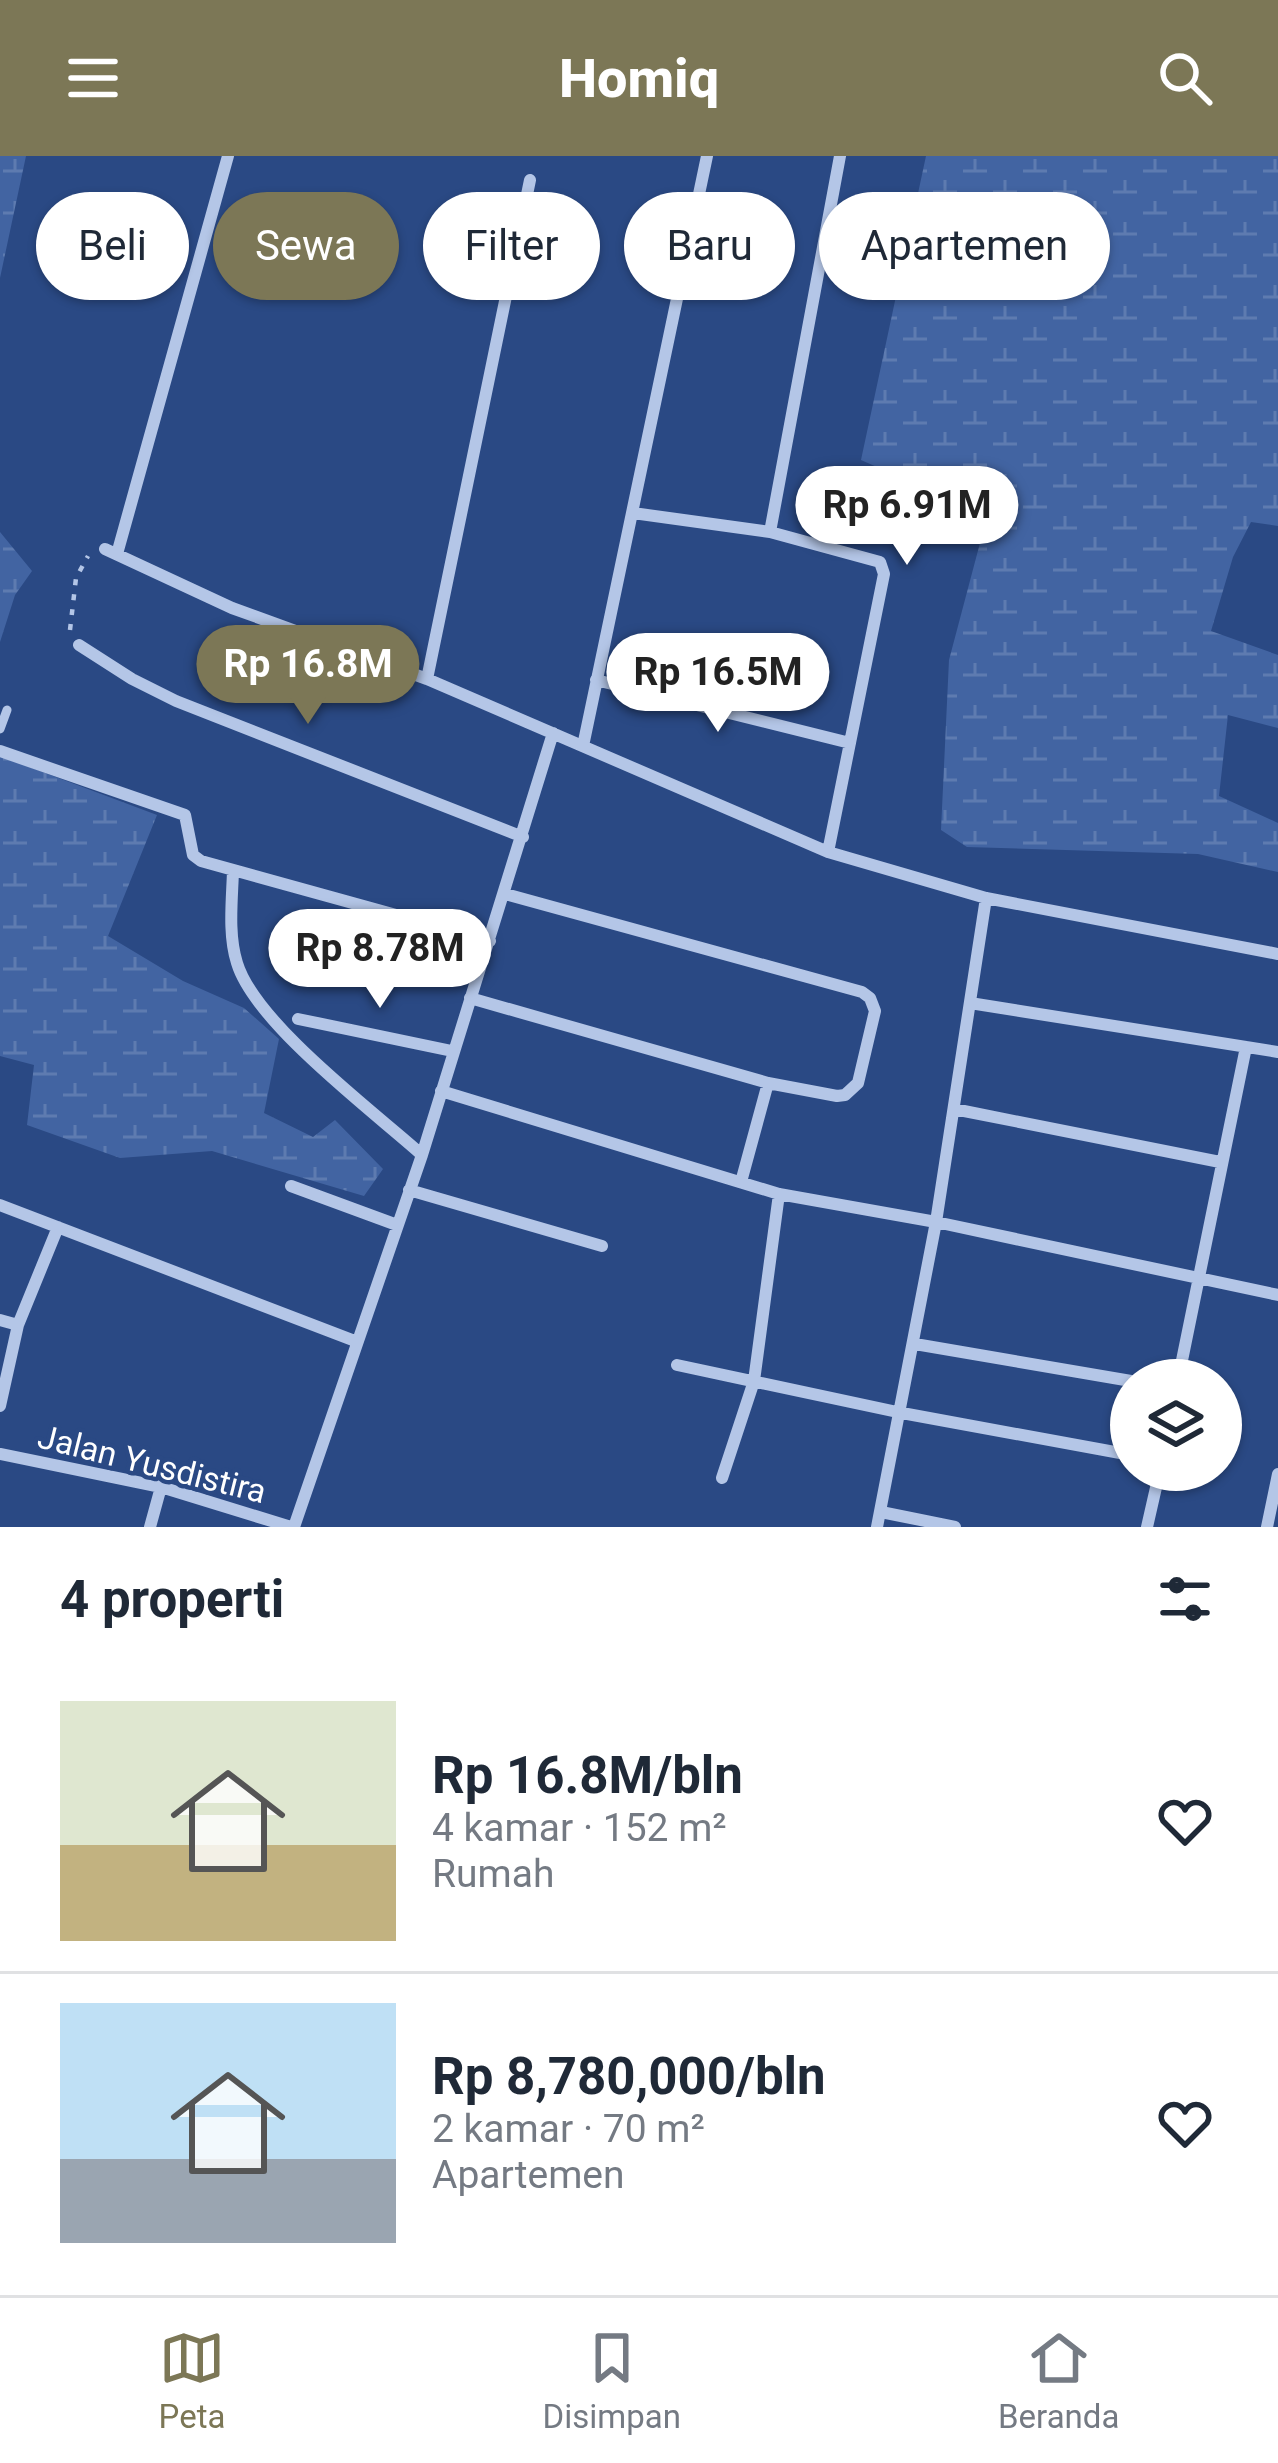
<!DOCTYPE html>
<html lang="id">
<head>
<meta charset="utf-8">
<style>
  body { margin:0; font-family:Roboto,sans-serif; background:#f6f6f7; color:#1f2937; height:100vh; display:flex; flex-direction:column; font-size:45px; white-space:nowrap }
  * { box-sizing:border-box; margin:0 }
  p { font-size:39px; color:#747a83 }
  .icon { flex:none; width:66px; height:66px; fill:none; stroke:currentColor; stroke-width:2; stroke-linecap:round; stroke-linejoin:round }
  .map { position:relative; height:1371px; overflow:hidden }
  .panel { display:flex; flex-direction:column; background:#fff; flex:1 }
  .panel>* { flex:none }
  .hud { position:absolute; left:36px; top:36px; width:1206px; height:108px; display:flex; gap:24px }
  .tools { position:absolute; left:1110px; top:1203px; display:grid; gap:24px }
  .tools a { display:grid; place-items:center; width:132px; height:132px; border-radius:50%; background:#fff; box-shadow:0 3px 9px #0004; font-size:60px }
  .price { position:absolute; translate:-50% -102px; padding:0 27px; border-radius:42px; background:#fff; color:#222; font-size:39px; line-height:78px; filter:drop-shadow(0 3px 6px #0008) }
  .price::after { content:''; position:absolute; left:50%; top:72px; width:36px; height:27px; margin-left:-18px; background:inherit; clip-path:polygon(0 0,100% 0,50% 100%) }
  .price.active { background:#7c7756; color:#fff }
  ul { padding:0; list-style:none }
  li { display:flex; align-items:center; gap:36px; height:300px; padding:0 60px }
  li+li { border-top:3px solid #e0e1e3 }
  li span { display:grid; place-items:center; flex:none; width:336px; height:240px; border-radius:0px; color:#555 }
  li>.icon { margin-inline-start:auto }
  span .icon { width:144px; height:144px; fill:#fffc; stroke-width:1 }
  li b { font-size:51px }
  h2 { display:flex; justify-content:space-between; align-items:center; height:144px; padding:0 60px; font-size:51px }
  .tag { padding:0 42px; border-radius:54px; background:#fff; box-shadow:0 3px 9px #0004; font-size:42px; line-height:108px }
  .tag.active { background:#7c7756; color:#fff }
  header { display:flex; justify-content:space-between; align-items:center; height:156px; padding:0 60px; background:#7c7756; color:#fff; font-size:54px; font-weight:800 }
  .menu { display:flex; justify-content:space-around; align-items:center; height:168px; border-top:3px solid #e0e1e3; background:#fff; font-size:33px; color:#747a83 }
  .menu a { display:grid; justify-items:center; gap:6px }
  .menu .active { color:#7c7756 }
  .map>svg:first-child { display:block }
  .wetland { fill:url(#wetland-marsh) }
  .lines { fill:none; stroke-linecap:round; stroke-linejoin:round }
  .path { stroke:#b4c6e7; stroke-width:4.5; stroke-dasharray:6 9; stroke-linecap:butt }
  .service { stroke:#b4c6e7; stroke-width:9 }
  .minor { stroke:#b4c6e7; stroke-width:12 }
  .labels { text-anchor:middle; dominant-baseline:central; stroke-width:9; stroke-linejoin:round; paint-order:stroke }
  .street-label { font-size:33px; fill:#fff; stroke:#2a4984 }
</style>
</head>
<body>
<header><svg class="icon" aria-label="menu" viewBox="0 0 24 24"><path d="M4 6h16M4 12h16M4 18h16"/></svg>Homiq<svg class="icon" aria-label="search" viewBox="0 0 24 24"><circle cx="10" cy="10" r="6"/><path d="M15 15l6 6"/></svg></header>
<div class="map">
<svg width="1278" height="1371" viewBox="0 0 1278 1371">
  <defs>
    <pattern id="wetland-marsh" width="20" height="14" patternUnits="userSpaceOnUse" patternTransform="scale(3)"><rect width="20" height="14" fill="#4264a2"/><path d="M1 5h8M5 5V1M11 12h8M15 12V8" fill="none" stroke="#5e7bb0"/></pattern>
  </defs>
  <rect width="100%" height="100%" fill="#2a4984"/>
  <!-- wetland -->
  <path class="wetland" d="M0,0h26l-26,122z
    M926,0h352v370l-27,-4 -18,35 -22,74 67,24v73l-50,-13 -9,81 59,27v49l-80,-18 -231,-7 -26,-17 8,-170 31,-117 -17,-38 -102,-45z
    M0,376l32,39 -17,24 -15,47z
    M0,600l157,59 -49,121 75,45 61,27 35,31 -15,74 49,24 22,-17 48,49 -19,27 -152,-45 -92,7 -93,-33 7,-60 -34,-9z"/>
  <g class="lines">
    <!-- path -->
    <path class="path" d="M70,474l6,-52 12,-22"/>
    <!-- service -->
    <path class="service" d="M0,573l7,-19"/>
    <!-- minor -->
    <path class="minor" d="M633,357l137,19 110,30 4,12 -56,278
      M770,376l70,-376
      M105,393l127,59 195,71 401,173 158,46 292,56
      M117,398l111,-398
      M79,489l53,34 44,22 347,136
      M427,523l103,-499
      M596,524l254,63
      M583,590l124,-590
      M0,595l185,64 8,40 8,6 289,80
      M233,715c-1,30 -5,64 4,92 18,60 136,148 185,192
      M470,842l298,85 69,13 8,-1 13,-12 17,-72 -5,-13 -8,-6 -357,-98
      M970,847l308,49
      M298,863l154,32
      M441,935l338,103 157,28 342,73
      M954,953l266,53
      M741,1026l27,-99
      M291,1030l106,39
      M409,1034l193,56
      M0,1049l355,136
      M0,1164l18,5 -18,81
      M18,1169l40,-98
      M915,1188l216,37
      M677,1209l225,48 229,42
      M1178,1224l68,-333
      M0,1298l161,33 130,40
      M722,1322l32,-97 25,-187
      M881,1356l74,15
      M150,1371l11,-40
      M294,1371l128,-372 131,-422
      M877,1371l59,-305 50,-324
      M1147,1371l13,-57
      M1267,1371l11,-53"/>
  </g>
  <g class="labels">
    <!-- street labels -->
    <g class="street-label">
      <text transform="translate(152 1308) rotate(14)">Jalan Yusdistira</text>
    </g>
  </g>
</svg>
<div class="tools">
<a><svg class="icon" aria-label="layers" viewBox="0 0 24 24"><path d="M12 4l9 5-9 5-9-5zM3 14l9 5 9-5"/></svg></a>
</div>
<b class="price" style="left:907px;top:412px">Rp 6.91M</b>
<b class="price active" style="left:308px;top:571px">Rp 16.8M</b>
<b class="price" style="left:718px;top:579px">Rp 16.5M</b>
<b class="price" style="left:380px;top:855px">Rp 8.78M</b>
<div class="hud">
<a class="tag">Beli</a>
<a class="tag active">Sewa</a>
<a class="tag">Filter</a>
<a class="tag">Baru</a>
<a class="tag">Apartemen</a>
</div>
</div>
<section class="panel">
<h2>4 properti<svg class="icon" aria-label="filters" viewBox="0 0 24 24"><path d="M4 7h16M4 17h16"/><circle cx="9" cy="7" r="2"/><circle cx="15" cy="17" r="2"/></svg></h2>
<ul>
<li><span style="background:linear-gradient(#dfe7d0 60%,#c2b280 0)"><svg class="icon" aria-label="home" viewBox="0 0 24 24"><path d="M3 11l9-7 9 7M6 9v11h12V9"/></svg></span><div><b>Rp 16.8M/bln</b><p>4 kamar · 152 m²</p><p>Rumah</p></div><svg class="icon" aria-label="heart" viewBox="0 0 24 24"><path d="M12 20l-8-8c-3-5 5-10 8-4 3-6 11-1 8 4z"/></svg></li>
<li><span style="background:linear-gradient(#bfe0f5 65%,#9aa5b1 0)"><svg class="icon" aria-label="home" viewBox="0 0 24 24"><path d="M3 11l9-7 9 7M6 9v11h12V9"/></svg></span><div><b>Rp 8,780,000/bln</b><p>2 kamar · 70 m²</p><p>Apartemen</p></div><svg class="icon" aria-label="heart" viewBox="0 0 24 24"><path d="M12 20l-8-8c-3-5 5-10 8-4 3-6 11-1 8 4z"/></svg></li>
</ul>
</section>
<nav class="menu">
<a class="active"><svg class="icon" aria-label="map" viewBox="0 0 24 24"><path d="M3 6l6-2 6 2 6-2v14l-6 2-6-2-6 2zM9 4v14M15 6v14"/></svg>Peta</a>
<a><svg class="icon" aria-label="saved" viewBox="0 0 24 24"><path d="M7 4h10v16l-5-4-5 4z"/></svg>Disimpan</a>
<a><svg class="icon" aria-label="home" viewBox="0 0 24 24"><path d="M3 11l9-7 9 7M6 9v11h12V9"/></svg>Beranda</a>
</nav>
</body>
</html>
